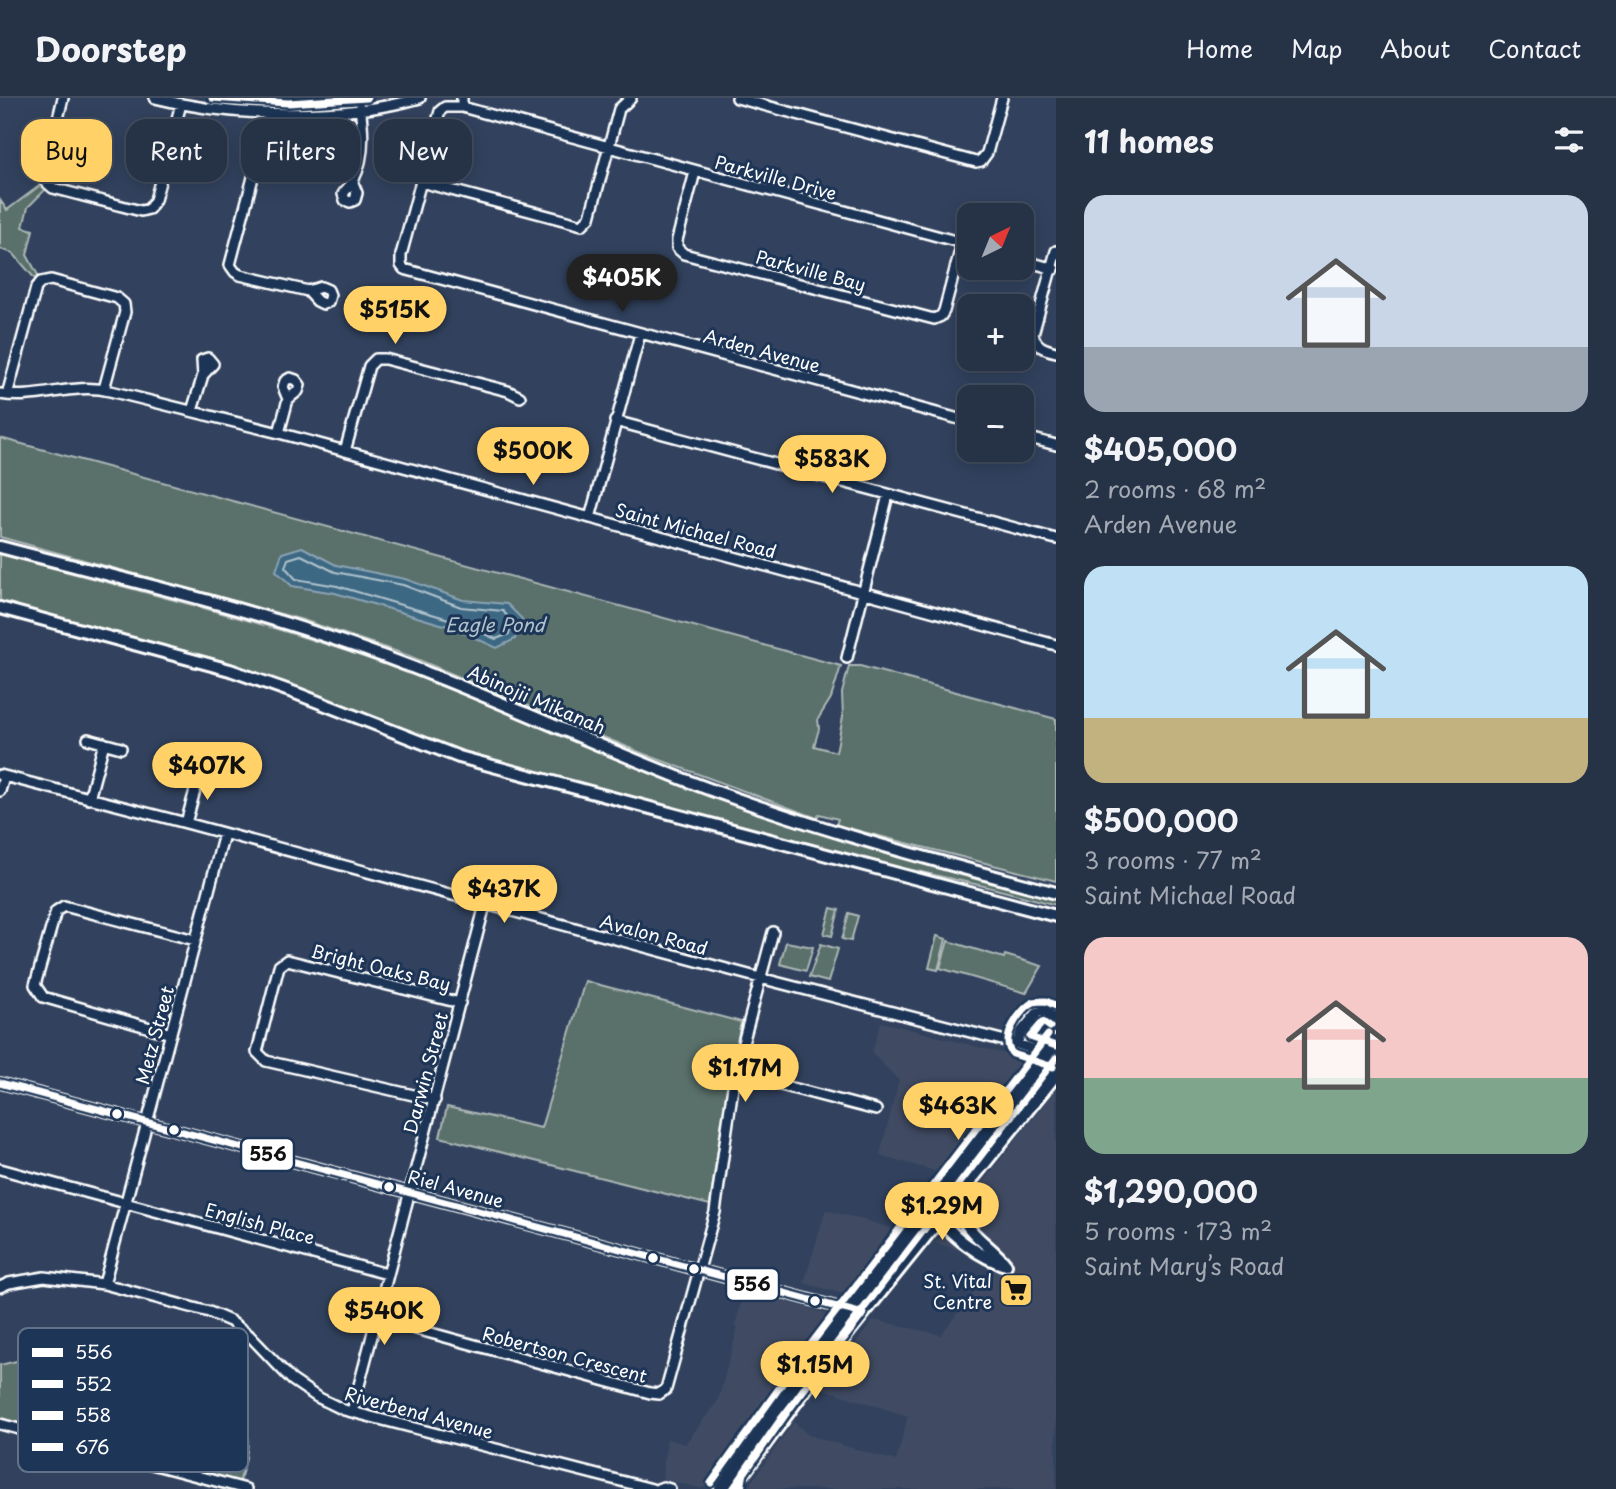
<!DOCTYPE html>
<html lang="en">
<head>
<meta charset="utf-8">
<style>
  body { margin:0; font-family:"Playpen Sans",sans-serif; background:#2e3a4d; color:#f1f3f6; height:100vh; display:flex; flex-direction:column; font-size:26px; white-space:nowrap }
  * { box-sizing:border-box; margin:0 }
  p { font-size:23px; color:#a4aab3 }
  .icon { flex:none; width:38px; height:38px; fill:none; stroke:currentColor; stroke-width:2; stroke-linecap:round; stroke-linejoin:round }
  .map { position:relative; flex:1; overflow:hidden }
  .side { display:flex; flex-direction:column; background:#263246; width:560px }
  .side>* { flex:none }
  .top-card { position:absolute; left:21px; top:21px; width:665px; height:63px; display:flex; gap:14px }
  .needle { width:46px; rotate:43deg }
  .fabs { position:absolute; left:957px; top:105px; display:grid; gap:14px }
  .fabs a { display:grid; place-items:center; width:77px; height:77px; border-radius:14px; background:#263246; box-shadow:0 4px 18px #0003,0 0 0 2px #424d5f; font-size:35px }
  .price { position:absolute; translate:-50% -60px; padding:0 16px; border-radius:24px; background:#ffd166; color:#111; font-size:23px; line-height:46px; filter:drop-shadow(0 2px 4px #0008) }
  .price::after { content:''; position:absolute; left:50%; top:42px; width:21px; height:16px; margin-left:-10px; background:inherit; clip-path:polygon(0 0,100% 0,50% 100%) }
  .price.on { background:#222; color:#fff }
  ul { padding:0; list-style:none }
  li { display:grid; align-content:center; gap:14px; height:371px; padding:0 28px }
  li span { display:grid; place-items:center; height:217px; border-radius:21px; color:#555 }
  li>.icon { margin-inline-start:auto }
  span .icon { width:126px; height:126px; fill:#fffc; stroke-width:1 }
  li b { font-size:30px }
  h2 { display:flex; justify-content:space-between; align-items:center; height:84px; padding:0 28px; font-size:30px }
  .chip { padding:0 24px; border-radius:21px; background:#263246; box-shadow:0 4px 18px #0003,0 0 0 2px #424d5f; font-size:24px; line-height:63px }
  .chip.on { background:#ffd166; color:#111 }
  header { display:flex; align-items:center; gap:42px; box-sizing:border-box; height:98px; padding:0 35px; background:#263246; border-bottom:2px solid #424d5f }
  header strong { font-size:33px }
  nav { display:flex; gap:38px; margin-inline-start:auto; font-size:24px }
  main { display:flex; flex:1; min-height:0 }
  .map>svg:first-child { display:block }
  .built { fill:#414c63 }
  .green { fill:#5a6f6b; stroke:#acb7b5; stroke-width:2 }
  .water { fill:#3d6883; stroke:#8ba4b5; stroke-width:2 }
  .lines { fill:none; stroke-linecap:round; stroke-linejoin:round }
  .shore { stroke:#b1c3cd; stroke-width:2 }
  .minor-casing { stroke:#fff; stroke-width:14 }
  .major-casing { stroke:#fff; stroke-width:16 }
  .minor { stroke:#1d3557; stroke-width:9 }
  .major { stroke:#1d3557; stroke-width:10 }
  .bus-1-casing { stroke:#1d3557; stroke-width:12 }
  .bus-2-casing { stroke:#1d3557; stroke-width:12 }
  .bus-3-casing { stroke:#1d3557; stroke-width:12 }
  .bus-4-casing { stroke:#1d3557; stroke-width:12 }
  .bus-1 { stroke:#fff; stroke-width:7 }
  .bus-2 { stroke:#fff; stroke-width:7 }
  .bus-3 { stroke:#fff; stroke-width:7 }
  .bus-4 { stroke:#fff; stroke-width:7 }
  .bus-dot { fill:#fff; stroke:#1d3557; stroke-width:2.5 }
  .labels { text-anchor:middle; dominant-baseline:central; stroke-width:6; stroke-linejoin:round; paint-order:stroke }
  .street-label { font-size:18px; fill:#fff; stroke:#1d3557 }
  .poi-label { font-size:18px; fill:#fff; stroke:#1d3557; text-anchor:end }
  .water-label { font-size:19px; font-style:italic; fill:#b1c3cd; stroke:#1d3557 }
  .key { fill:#1d3557; stroke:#617289; stroke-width:2 }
  .key-label { font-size:19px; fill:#fff }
  .line-badge { stroke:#1d3557; stroke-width:2.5 }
  .pale-badge-label { font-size:19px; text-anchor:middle; font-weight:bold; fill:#111 }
</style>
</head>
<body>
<header>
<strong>Doorstep</strong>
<nav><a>Home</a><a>Map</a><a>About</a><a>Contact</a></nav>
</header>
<main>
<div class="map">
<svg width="1056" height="1391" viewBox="0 0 1056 1391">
  <rect width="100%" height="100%" fill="#32425e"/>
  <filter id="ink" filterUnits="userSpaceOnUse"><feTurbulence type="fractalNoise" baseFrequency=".0143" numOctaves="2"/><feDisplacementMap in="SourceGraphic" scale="14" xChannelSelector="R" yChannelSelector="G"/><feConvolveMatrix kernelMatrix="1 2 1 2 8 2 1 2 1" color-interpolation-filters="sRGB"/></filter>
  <g filter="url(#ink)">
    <!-- built -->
    <path class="built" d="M881,924l147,38 -90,112 -58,-17 19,-75 -27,-27z
      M1056,991v400h-307l-1,-2 46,-65 14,13 88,26 12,-45 -88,-28 54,-68 67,15 57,-74 -63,-18z
      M826,1112l73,20 -51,65 -44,-12z
      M745,1191l85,26 -122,171 -7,2 -39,-9 5,-40 18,5 33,-43 20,-74 -3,-1z"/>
    <!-- green -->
    <path class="green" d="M42,86l4,5 -18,18 -5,20 10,3 -6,25 12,22 -3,3 -23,-27 -13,-4v-49l7,10z
      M0,340l841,228 -10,32 -13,21 1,10 -5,17 22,6 7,-35 -1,-24 7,-27h11l196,53v162l-220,-56 2,-6 -19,-5 -2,4 -173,-64 -237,-99 -104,-35 -303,-83z
      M0,456c133,36 268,67 397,115 107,39 209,89 316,128 113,41 228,72 343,103v5l-68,-18 -156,-35 -371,-99 -157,-61 -304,-88z
      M831,810l8,2 -7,26 -8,-2z
      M849,815l9,3 -7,25 -9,-2z
      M937,838l9,3 -8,31 -9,-2z
      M948,843l56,17 1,-3 37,11 -16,27 -86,-25z
      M786,844l27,5 -7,24 -26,-7z
      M821,846l17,5 -10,33 -19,-5z
      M585,883l156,41 -17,84 -14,99 -270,-68 7,-30 94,21z
      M29,1260c50,3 95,15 141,33 32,13 55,15 78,45 0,19 -4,30 -9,47l-239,-65v-53z"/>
    <!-- water -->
    <path class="water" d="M302,449l34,18 69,14 58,21 44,4 15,15 -7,20 -18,9 -46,-21 -116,-34 -43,-7 -16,-15 6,-18z"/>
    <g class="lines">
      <!-- shore -->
      <path class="shore" d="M301,457l34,17 68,13 58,22 42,4 10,12 -4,11 -13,5 -44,-19 -115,-34 -41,-7 -11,-12 3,-8z"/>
      <!-- minor casing -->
      <g class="minor-casing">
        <path id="minor" d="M63,0l-18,74v9l8,7 88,23 8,-2 6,-9 26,-96
          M155,0c77,20 188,22 265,0
          M462,0v9l508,138
          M737,0l239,64 5,-1 6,-8 15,-55
          M462,9h-17l-5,4 -39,144v10l3,4 566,153
          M267,15v11l-37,141 5,7 5,3 68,16 9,10 6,3 5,-2 2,-7 -2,-5 -7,-3 -13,4
          M695,74l-18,68v8l7,6 250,65 7,-3 3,-5 18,-68
          M421,84l161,43 8,-8 29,-108 12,-11
          M353,85l4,10 -2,7 -5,2 -5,-2 -2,-6c3,-5 8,-8 10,-13 12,-22 11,-49 7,-73
          M1056,153l-23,83c3,13 11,15 23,18
          M1022,162l32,9
          M0,296c38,7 72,-12 110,-3l169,42 777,212
          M7,297l29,-107 5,-6 10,-2 66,18 7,6 1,8 -21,77
          M192,313l11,-36 10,-11 -5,-6 -6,2 1,15
          M615,323l441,118
          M279,335l9,-34 10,-8 2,-6 -4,-5 -6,-2 -5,3 -2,6 5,12
          M1022,338l34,9
          M345,353l24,-85 7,-7h9l123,32 12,6
          M590,420l50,-184
          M847,560l41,-163
          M88,641l33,9
          M0,677l186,48 574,155 257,66 39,13
          M0,693l4,-14
          M89,701l15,-56
          M186,725l14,-51
          M171,936l-128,-37 -8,-12 21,-74 8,-5 131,34
          M1017,946l4,-12 17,-20 7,-1 11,8
          M735,975l141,37
          M0,985l863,231
          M435,1002l-169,-39 -9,-9 22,-86 8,-6 173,43
          M0,1071l387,105
          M104,1186l120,-450
          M0,1189l9,-4 35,-6 60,7 105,28 21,9 19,14 43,45 25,17 27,13 308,79
          M376,1220l274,75 9,1 7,-5 49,-177 20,-139 38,-141
          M352,1314l133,-507
          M0,1326l246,65
          M658,1391l5,-2 7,2"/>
      </g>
      <!-- major casing -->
      <g class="major-casing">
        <path id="major" d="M0,449c111,29 225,55 334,92 124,41 242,99 364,146 117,44 237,76 358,108
          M0,510l230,62 68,24 161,63 597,159
          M965,1094c-14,37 21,47 41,73
          M936,1098c1,6 0,12 2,17 8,21 47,47 68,52
          M720,1391l93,-131 243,-317
          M732,1391l104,-141 220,-273"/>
      </g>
      <!-- minor -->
      <use href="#minor" class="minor"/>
      <!-- major -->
      <use href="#major" class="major"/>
      <!-- bus-1 casing -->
      <g class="bus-1-casing">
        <path id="bus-1" d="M0,985l863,231 -82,105 -37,53 -3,17"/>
      </g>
      <!-- bus-2 casing -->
      <g class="bus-2-casing">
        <path id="bus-2" d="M1053,969l-40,-13c-15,-13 7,-46 21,-52 2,-1 9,-1 12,-1l10,5
          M733,1391l88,-125 235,-306"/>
      </g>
      <!-- bus-3 casing -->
      <g class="bus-3-casing">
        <path id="bus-3" d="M1050,929l-7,-5 -13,15 26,9
          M711,1385l94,-131 243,-317"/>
      </g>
      <!-- bus-4 casing -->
      <g class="bus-4-casing">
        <path id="bus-4" d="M212,0l76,5 79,-5"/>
      </g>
      <!-- bus-1 -->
      <use href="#bus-1" class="bus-1"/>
      <!-- bus-2 -->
      <use href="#bus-2" class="bus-2"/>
      <!-- bus-3 -->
      <use href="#bus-3" class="bus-3"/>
      <!-- bus-4 -->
      <use href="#bus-4" class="bus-4"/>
    </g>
  </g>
  <!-- icons -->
  <defs>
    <g id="supermarket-square" transform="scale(1.75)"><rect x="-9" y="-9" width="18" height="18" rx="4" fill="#ffd166" stroke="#1d3557"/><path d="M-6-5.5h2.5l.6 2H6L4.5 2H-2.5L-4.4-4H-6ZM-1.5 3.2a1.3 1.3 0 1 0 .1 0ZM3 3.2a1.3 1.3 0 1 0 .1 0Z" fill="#111"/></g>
  </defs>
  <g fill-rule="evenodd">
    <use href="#supermarket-square" x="1016" y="1192"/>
  </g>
  <!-- markers -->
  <g class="bus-dot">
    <circle cx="117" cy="1016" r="6"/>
    <circle cx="174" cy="1032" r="6"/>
    <circle cx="389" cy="1089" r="6"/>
    <circle cx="653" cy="1160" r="6"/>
    <circle cx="694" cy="1171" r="6"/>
    <circle cx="815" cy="1203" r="6"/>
  </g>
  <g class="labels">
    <!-- street labels -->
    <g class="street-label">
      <text transform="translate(776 79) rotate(15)">Parkville Drive</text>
      <text transform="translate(811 172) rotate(15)">Parkville Bay</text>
      <text transform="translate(762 252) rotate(15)">Arden Avenue</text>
      <text transform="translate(696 432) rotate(15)">Saint Michael Road</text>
      <text transform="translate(537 601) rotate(23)">Abinojii Mikanah</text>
      <text transform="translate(654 836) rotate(15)">Avalon Road</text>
      <text transform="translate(381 869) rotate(14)">Bright Oaks Bay</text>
      <text transform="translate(154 937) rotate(-75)">Metz Street</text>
      <text transform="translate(425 975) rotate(-75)">Darwin Street</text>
      <text transform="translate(456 1090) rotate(15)">Riel Avenue</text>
      <text transform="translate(260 1125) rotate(15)">English Place</text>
      <text transform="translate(565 1256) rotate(15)">Robertson Crescent</text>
      <text transform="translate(419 1314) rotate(15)">Riverbend Avenue</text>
    </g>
    <!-- poi labels -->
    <g class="poi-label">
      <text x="992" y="1182">St. Vital<tspan x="992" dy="21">Centre</tspan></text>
    </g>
    <!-- water labels -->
    <g class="water-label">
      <text x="495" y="526">Eagle Pond</text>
    </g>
  </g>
  <!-- legend -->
  <rect x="18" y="1230" width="230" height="144" rx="10" class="key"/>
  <rect x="32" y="1250" width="31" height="9" fill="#fff"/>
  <rect x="32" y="1282" width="31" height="8" fill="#fff"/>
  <rect x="32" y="1313" width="31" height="9" fill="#fff"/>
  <rect x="32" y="1345" width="31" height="8" fill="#fff"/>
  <g class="key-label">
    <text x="75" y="1261">556</text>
    <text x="75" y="1293">552</text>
    <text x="75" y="1324">558</text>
    <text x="75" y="1356">676</text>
  </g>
  <g class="line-badge">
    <rect x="241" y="1040" width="53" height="33" rx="7" fill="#fff"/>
    <rect x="726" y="1170" width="53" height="33" rx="7" fill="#fff"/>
  </g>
  <g class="pale-badge-label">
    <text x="268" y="1063">556</text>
    <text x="752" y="1193">556</text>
  </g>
</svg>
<div class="fabs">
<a><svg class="needle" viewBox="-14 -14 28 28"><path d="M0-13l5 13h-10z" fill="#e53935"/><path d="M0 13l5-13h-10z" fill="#a4aab3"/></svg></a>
<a>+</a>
<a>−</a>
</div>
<b class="price on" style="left:622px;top:216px">$405K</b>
<b class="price" style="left:395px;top:248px">$515K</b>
<b class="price" style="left:533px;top:389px">$500K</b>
<b class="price" style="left:832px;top:397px">$583K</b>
<b class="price" style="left:207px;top:704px">$407K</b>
<b class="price" style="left:504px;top:827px">$437K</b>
<b class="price" style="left:745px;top:1006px">$1.17M</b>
<b class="price" style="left:958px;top:1044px">$463K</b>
<b class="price" style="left:942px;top:1144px">$1.29M</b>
<b class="price" style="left:384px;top:1249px">$540K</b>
<b class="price" style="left:815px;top:1303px">$1.15M</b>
<div class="top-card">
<a class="chip on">Buy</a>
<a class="chip">Rent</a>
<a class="chip">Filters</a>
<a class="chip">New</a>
</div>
</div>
<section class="side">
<h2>11 homes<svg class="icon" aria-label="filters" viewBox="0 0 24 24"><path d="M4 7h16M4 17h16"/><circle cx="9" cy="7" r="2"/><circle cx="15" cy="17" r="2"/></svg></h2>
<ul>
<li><span style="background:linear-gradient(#c9d6e8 70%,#9aa5b1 0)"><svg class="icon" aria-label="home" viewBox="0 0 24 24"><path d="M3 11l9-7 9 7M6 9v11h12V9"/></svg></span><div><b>$405,000</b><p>2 rooms · 68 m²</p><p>Arden Avenue</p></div></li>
<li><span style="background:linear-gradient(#bfe0f5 70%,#c2b280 0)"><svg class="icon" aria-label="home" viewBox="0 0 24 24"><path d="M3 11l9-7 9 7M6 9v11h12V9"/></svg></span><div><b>$500,000</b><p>3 rooms · 77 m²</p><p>Saint Michael Road</p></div></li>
<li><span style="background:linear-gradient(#f6c9c9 65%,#7fa58c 0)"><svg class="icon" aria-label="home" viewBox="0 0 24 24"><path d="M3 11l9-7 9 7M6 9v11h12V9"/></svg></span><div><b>$1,290,000</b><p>5 rooms · 173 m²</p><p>Saint Mary’s Road</p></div></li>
</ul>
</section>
</main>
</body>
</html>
